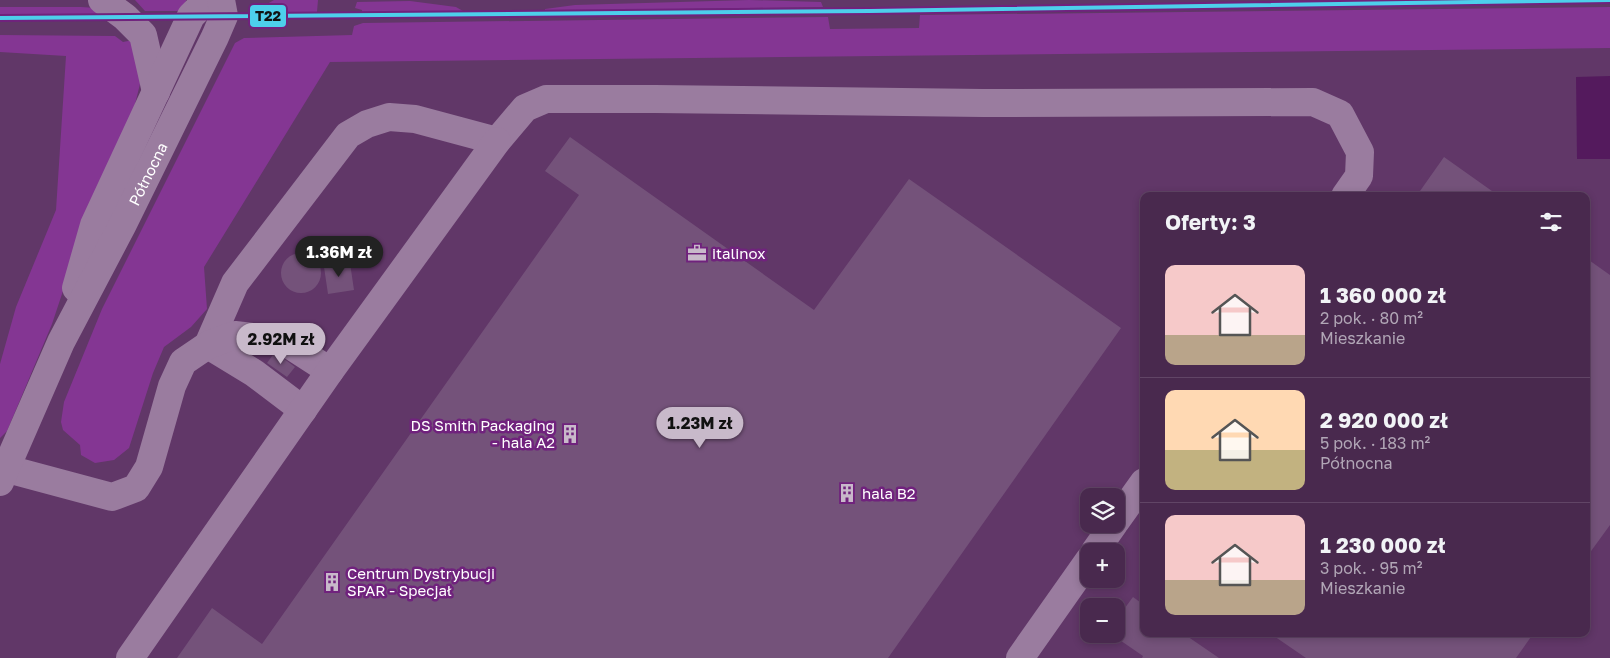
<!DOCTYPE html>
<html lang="pl">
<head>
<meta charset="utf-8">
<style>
  body { margin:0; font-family:"Golos Text",sans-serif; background:#503155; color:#f1f3f6; height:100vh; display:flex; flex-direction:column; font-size:19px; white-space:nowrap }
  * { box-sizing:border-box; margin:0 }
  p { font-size:16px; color:#b1a6b6 }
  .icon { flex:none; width:28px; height:28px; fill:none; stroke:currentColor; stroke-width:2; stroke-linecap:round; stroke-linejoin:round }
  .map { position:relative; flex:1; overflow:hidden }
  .side { position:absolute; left:1140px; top:192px; width:450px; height:445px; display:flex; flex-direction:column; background:#49294e; border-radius:10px; box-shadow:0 2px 8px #0003,0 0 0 1px #614566 }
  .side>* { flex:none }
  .fabs { position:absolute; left:1080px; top:488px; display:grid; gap:10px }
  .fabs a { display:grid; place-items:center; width:45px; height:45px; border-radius:10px; background:#49294e; box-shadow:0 2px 8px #0003,0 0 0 1px #614566; font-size:25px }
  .price { position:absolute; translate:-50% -42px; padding:0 11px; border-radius:18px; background:#c8b9ca; color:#111; font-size:16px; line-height:32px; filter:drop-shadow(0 1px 2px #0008) }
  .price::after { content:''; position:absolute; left:50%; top:30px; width:15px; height:11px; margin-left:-8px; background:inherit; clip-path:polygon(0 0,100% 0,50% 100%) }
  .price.active { background:#222; color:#fff }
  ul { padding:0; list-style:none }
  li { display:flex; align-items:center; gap:15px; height:125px; padding:0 25px }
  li+li { border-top:1px solid #614566 }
  li span { display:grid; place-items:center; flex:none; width:140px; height:100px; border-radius:10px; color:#555 }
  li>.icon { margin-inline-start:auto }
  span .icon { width:60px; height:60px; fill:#fffc; stroke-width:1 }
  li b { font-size:21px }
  h2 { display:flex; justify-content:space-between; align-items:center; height:60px; padding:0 25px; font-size:21px }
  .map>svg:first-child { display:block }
  .green { fill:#843693 }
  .water { fill:#541a5d }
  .building { fill:#74527a }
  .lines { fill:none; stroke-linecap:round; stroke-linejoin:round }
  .minor { stroke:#9a7c9f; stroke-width:28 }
  .tram-1-casing { stroke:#70227d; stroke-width:8 }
  .tram-1 { stroke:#4dcfeb; stroke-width:4 }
  .labels { text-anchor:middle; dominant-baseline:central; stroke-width:5; stroke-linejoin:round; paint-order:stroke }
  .street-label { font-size:15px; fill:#fff; stroke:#70227d }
  .poi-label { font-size:15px; fill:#fff; stroke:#70227d; text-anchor:start }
  .line-badge { stroke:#70227d; stroke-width:2 }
  .pale-badge-label { font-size:14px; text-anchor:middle; font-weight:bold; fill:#111 }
</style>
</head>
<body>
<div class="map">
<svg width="1610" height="658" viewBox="0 0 1610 658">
  <rect width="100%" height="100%" fill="#613768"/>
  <!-- green -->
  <path class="green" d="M135,0h51v1l-4,10h-37z
    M274,0h44l-1,12 -63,1 1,-2z
    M749,0l72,2 2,5 -278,4v-2l30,-4z
    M410,1l46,6 12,7 -106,-1v-3l-7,-2 2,-6z
    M0,7h81l15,1 11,7 -107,1z
    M1610,7v41l-1280,14 -126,205 3,42 -16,18 -27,20 -11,26 -24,75 -15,12 -19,3 -14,-8 -1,-10 -17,-15 -2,-8 3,-20 38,-93 133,-266 9,-5 108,-3 2,-9 9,-3 465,-6 2,12 89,-1 1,-13z
    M0,35l115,1 8,6 10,-2 8,40 -8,32 -51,122 -30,90 -45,107 -7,7v-74l16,-57 40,-97 10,-154 -66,-4z"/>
  <!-- water -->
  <path class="water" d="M1610,76v83h-33l-1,-82z"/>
  <!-- building -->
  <path class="building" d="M570,137l244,173 95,-131 212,149 -233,330h-711l35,-50 50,36 317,-449 -34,-24z
    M1444,157l55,39h-72l-7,-5z
    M281 273a20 20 0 1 1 40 0a20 20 0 1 1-40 0Z
    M1586,258l24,17v250l-24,33z
    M350,263l4,27 -26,4 -4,-27z
    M275,352l20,15 -8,10 -20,-14z
    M1133,597l11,8v29h40l35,24h-77l1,-2 -32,-22h5v-14z
    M1271,634h262l-17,24h-210z"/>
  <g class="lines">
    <!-- minor -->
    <g class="minor">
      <path d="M102,0l23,17 18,18 13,57"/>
      <path d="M76,288l18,-63 97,-209 16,-16"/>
      <path d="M208,345l27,-62 113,-148 19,-11 22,-7 26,2 82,22 28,-33 21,-9h109l328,4 330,-1 27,12 20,38 -1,24 -14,20"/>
      <path d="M208,345l46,28 49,37"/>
      <path d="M0,467l112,30 24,-9 13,-21 23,-81 11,-24 25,-17 27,-10 47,5 48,31"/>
      <path id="s1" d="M0,482l61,-140 61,-116 93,-189 9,-21 -3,-16"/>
      <path d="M1116,521l28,-39"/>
      <path d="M1095,551l19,-27"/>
      <path d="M130,658l200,-287 167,-230"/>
      <path d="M1020,658l69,-98"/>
    </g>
    <!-- tram-1 casing -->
    <g class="tram-1-casing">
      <path id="tram-1" d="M0,18l870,-7 740,-11"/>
    </g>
    <!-- tram-1 -->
    <use href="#tram-1" class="tram-1"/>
  </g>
  <!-- icons -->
  <defs>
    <g id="office-bare" transform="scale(1.5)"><path d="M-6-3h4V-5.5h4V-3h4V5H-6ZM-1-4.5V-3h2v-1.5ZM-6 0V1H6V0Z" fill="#c8b9ca" stroke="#70227d" stroke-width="2.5" paint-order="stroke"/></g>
    <g id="building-bare" transform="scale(1.5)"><path d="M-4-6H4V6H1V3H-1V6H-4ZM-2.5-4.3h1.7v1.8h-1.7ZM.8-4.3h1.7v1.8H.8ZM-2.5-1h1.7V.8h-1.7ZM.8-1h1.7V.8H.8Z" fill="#c8b9ca" stroke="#70227d" stroke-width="2.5" paint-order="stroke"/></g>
  </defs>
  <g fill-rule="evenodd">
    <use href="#office-bare" x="697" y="253"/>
    <use href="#building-bare" x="570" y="434"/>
    <use href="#building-bare" x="847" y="493"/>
    <use href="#building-bare" x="332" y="582"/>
  </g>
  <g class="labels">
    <!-- street labels -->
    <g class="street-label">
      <text stroke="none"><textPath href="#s1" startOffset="342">Północna</textPath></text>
    </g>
    <!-- poi labels -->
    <g class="poi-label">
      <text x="712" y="253">italinox</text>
      <text x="555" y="425" text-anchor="end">DS Smith Packaging<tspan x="555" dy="17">- hala A2</tspan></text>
      <text x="862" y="493">hala B2</text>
      <text x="347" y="573">Centrum Dystrybucji<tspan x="347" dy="17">SPAR - Specjał</tspan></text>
    </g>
  </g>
  <rect class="line-badge" x="249" y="4" width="38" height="24" rx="5" fill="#4dcfeb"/>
  <g class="pale-badge-label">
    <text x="268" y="21">T22</text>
  </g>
</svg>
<div class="fabs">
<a><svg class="icon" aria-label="layers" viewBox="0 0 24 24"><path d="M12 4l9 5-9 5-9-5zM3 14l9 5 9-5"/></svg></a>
<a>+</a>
<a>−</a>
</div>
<b class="price active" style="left:339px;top:278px">1.36M zł</b>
<b class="price" style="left:281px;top:365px">2.92M zł</b>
<b class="price" style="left:700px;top:449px">1.23M zł</b>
<section class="side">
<h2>Oferty: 3<svg class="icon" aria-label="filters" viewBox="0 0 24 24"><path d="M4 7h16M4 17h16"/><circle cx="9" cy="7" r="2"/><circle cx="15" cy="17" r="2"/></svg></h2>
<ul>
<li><span style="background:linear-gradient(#f6c9c9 70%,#b9a48a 0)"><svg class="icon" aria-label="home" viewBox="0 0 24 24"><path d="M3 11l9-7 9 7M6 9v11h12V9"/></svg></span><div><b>1 360 000 zł</b><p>2 pok. · 80 m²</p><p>Mieszkanie</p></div></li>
<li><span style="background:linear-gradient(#ffd9b3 60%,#c2b280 0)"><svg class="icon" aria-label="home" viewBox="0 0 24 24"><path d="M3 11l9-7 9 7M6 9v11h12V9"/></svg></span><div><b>2 920 000 zł</b><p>5 pok. · 183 m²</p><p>Północna</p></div></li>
<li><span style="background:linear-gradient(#f6c9c9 65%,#b9a48a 0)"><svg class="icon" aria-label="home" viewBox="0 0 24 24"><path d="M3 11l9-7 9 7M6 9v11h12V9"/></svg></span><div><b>1 230 000 zł</b><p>3 pok. · 95 m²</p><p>Mieszkanie</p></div></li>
</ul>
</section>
</div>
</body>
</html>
